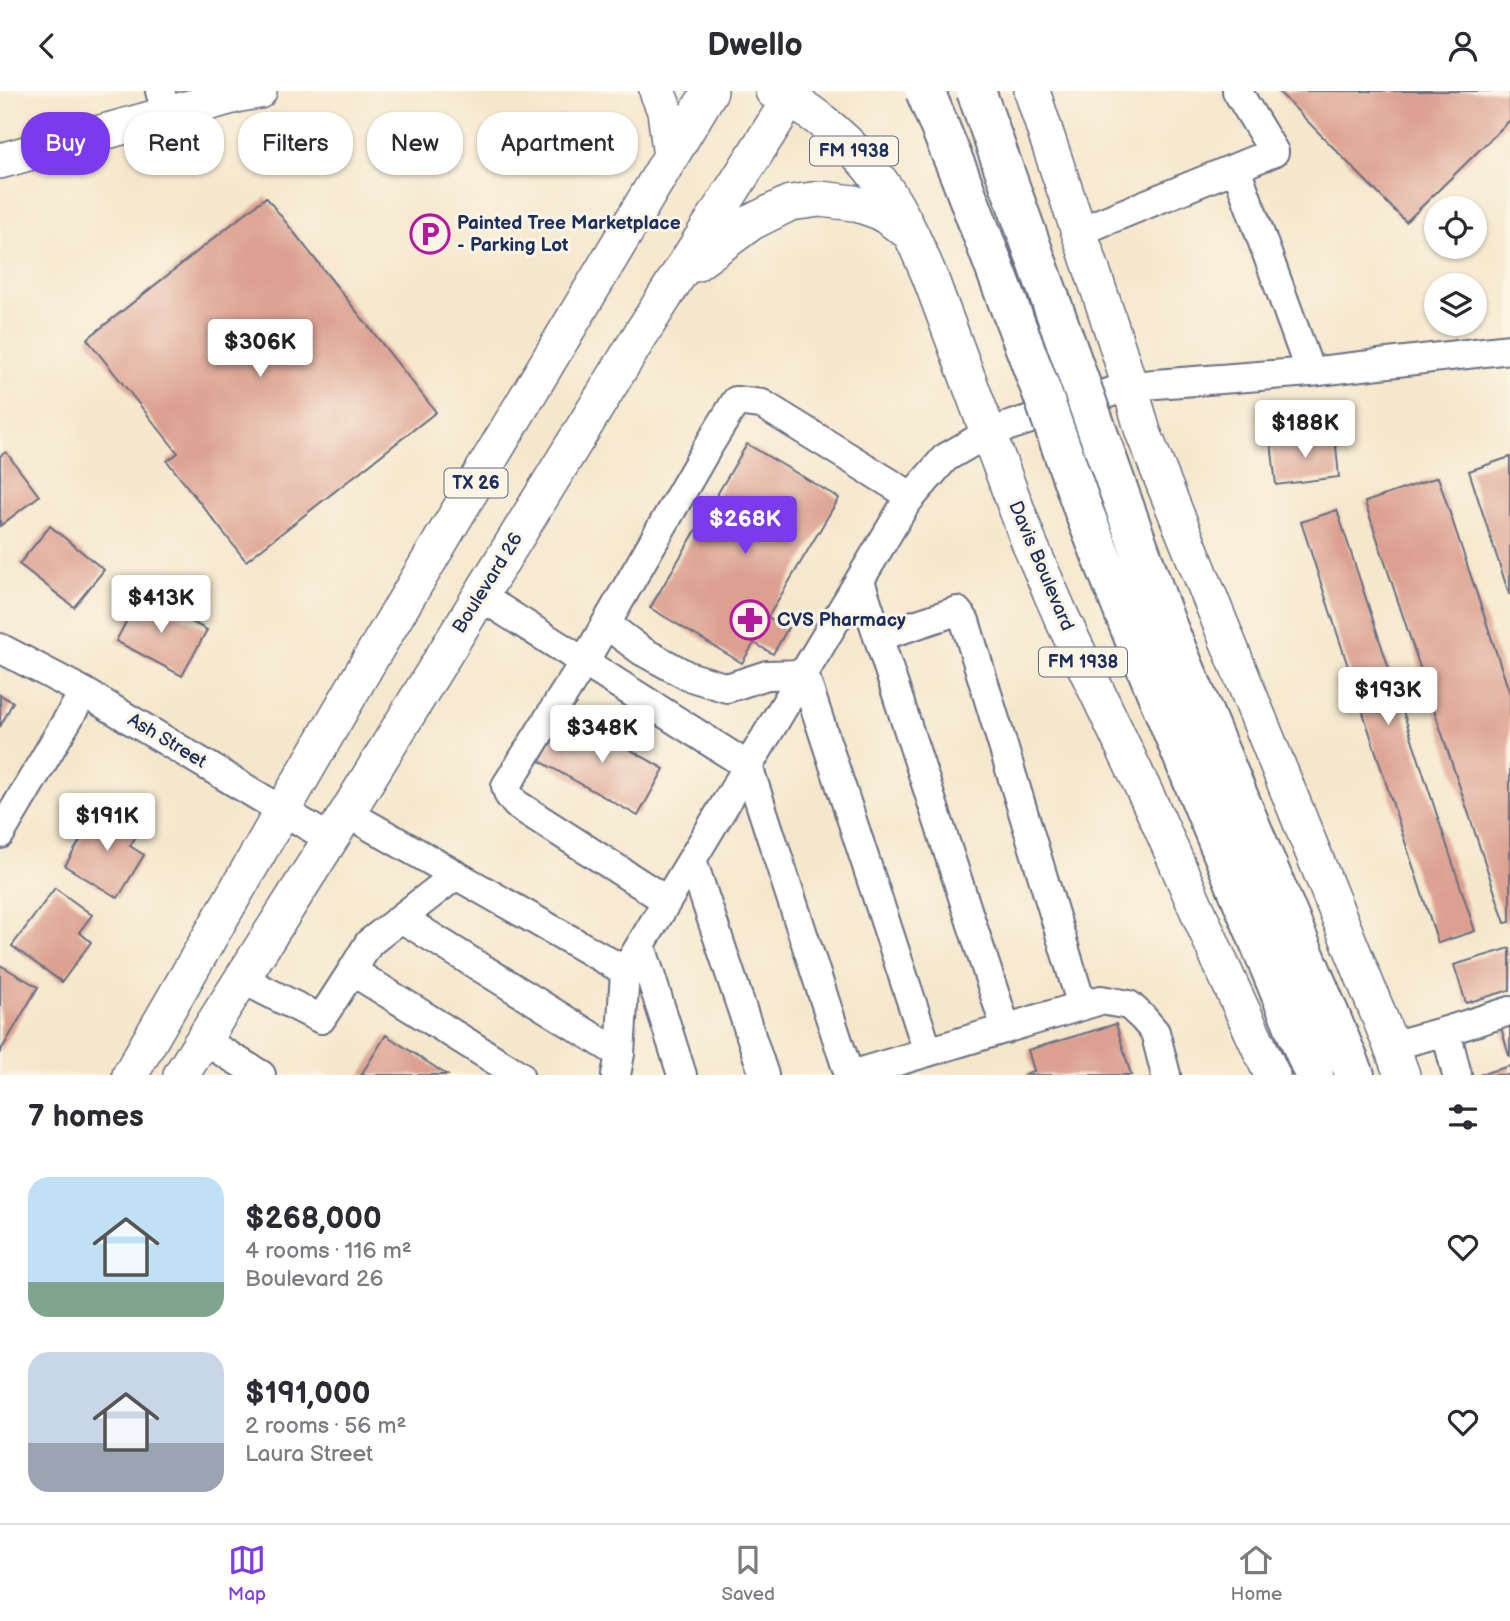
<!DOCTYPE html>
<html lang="en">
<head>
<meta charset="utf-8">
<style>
  body { margin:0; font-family:"Balsamiq Sans",sans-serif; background:#f2f2f3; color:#2b2b33; height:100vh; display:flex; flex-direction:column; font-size:26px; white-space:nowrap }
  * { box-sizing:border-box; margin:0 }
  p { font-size:23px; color:#7c7c81 }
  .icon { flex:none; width:38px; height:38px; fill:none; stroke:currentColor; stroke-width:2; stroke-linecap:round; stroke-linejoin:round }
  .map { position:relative; height:984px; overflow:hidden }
  .panel { display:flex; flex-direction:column; background:#fff; flex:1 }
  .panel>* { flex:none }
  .hud { position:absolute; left:21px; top:21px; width:700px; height:63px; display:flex; gap:14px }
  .fabs { position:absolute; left:1424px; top:105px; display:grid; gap:14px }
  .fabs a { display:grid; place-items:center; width:63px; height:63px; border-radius:50%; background:#fff; box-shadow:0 2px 5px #0004; font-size:35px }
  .price { position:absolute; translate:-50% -60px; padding:0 16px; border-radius:7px; background:#fff; color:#222; font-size:23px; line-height:46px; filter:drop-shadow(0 2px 4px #0008) }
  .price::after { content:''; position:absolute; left:50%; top:42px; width:21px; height:16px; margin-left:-10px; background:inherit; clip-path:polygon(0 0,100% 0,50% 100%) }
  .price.active { background:#7c3aed; color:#fff }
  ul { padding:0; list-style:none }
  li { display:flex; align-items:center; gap:21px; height:175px; padding:0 28px }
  li span { display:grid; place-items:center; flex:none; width:196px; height:140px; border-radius:21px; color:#555 }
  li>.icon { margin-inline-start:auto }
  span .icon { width:84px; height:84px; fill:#fffc; stroke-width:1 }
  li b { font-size:30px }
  h2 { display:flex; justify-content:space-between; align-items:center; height:84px; padding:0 28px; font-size:30px }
  .tag { padding:0 24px; border-radius:28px; background:#fff; box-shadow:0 2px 5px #0004; font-size:24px; line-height:63px }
  .tag.active { background:#7c3aed; color:#fff }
  header { display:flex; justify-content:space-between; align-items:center; height:91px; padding:0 28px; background:#fff; font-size:32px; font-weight:700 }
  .tab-bar { display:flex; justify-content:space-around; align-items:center; height:98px; border-top:2px solid #e1e1e2; background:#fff; font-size:19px; color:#7c7c81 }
  .tab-bar a { display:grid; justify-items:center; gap:4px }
  .tab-bar .active { color:#7c3aed }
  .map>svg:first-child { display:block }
  .building { fill:#dca090 }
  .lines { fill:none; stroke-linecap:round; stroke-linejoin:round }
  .minor-casing { stroke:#676f84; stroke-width:32 }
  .major-casing { stroke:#676f84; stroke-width:38 }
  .highway-casing { stroke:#676f84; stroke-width:42 }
  .minor { stroke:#fff; stroke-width:28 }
  .major { stroke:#fff; stroke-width:35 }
  .highway { stroke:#fff; stroke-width:38 }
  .highway-bridge-casing { stroke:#676f84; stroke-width:42; stroke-linecap:butt }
  .highway-bridge { stroke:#fff; stroke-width:38 }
  .labels { text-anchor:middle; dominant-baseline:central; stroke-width:6; stroke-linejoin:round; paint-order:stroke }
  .shield { fill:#fcf5e5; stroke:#5e6a86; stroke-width:2 }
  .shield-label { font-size:18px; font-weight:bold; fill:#1b2f5e }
  .poi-label { font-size:19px; font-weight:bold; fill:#1b2f5e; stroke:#fcf5e5; text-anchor:start }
  .street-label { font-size:19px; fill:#1b2f5e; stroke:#fcf5e5 }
</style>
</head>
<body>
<header><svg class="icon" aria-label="back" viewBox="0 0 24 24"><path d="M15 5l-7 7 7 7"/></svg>Dwello<svg class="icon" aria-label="person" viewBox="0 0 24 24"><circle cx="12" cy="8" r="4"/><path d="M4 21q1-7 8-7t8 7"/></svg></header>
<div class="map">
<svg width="1510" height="984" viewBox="0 0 1510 984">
  <rect width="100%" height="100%" fill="#fcf5e5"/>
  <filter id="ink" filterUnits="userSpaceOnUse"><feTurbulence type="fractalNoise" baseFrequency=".0143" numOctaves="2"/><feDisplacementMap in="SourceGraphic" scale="14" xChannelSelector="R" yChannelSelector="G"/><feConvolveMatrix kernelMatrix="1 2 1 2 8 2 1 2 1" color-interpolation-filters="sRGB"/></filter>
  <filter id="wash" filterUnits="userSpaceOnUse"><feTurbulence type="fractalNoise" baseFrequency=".00686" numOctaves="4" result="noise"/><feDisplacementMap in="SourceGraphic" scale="28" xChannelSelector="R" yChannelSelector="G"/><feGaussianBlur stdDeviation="1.57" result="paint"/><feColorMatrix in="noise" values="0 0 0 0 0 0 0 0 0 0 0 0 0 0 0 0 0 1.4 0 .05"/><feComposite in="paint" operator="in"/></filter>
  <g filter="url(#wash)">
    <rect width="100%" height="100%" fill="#f5e7cc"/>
    <g id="blocks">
      <!-- building -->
      <path class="building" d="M1278,0h232v29l-104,102z
        M266,106l170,215 -190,149 -79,-100 11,-8 -91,-114z
        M1335,345l4,41 -63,8 -5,-42z
        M747,353l92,54 -71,119 20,11 -15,26 -19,-11 -12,20 -92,-55z
        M6,361l33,44 -39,30v-70z
        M1510,366v137h-1l-40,-123z
        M1438,386l72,217v228l-5,1 -140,-421z
        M1337,419l138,421 -37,12 -137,-421z
        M50,435l54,44 -30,37 -55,-43z
        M140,504l67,35 -25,46 -66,-35z
        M0,604l13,7 -13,25z
        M567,623l97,55 -26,47 -98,-55z
        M100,716l40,23 -10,16 14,9 -26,43 -53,-32z
        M55,797l37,27 -13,17 12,10 -29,40 -50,-36z
        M1510,857v42l-44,13 -12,-38z
        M0,874l38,22 -38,65z
        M1116,933l15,51h-108l11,-4 -6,-21z
        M1510,933v32h-1l-8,-29z
        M386,944l61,40h-86z
        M1510,975v9h-29v-1z"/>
    </g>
  </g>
  <g filter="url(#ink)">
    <use href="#blocks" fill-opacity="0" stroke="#676f84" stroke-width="2"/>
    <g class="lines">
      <!-- minor casing -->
      <g class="minor-casing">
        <path id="minor" d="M160,0l7,24
          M1236,77l74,204
          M1078,141l196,-80 -37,-61
          M860,490l146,448
          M480,505l268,170 101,309
          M606,533l36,27 46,25 39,12 40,-13 37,-1 124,378
          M878,546l79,-26 8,10 117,385
          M0,557l84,44 246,147
          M347,722l109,62 -87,68 -17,28
          M0,743l84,-142
          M692,769l72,215
          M456,784l169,96 -5,83 -4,21
          M667,810l-151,-97 -7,-9 -3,-9 78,-124 122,-212 30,-49 26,3 149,92
          M401,827l219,136
          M641,855l41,129
          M625,880l281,-468 39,-45 43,-25 142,-47 180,-14 200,-23
          M242,888l79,40 31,-48 167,104
          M203,949l58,35
          M1391,955l55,-15
          M851,984l250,-75 28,5 14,13 12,14 11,43
          M1457,984l-11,-44 64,-20"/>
      </g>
      <!-- major casing -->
      <g class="major-casing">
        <path id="major" d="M657,0l8,20 6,46
          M773,0c40,18 81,54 107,90 21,29 36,63 50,96l100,268 31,71 97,204 62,142 52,113
          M1032,0c36,114 79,226 111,341l251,621 8,22
          M0,70l240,-67 19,-3
          M695,173l57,-42 38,-19 30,-4 34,4 26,9 27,19
          M130,984l239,-414 341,-570
          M181,984l166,-262 294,-479 154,-243"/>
      </g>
      <!-- highway casing -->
      <g class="highway-casing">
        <path id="highway" d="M1166,532l189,452
          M1135,550l179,434"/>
      </g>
      <!-- minor -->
      <use href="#minor" class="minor"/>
      <!-- major -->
      <use href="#major" class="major"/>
      <!-- highway -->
      <use href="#highway" class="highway"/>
      <!-- highway-bridge casing -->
      <g class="highway-bridge-casing">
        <path id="highway-bridge" d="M925,0l35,85 82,217 42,119 51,129
          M976,0l190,532"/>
      </g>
      <!-- highway-bridge -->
      <use href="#highway-bridge" class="highway-bridge"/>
    </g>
  </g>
  <!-- icons -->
  <defs>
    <g id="parking-ring" transform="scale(2.0125)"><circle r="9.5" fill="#fcf5e5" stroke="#b5179e" stroke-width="1.5"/><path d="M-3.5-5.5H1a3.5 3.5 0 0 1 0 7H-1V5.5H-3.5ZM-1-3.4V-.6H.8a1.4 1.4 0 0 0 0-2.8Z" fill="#b5179e"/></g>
    <g id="pharmacy-ring" transform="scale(2.0125)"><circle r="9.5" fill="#fcf5e5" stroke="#b5179e" stroke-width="1.5"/><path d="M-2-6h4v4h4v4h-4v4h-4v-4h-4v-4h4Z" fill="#b5179e"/></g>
  </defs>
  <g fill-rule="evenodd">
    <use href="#parking-ring" x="430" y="143"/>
    <use href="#pharmacy-ring" x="750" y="529"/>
  </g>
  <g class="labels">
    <!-- shield labels -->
    <g class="shield">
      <rect x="810" y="45.5" width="88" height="29" rx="5"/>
      <rect x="444.5" y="377.5" width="63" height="29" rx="5"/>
      <rect x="1039" y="556.5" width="88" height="29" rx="5"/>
    </g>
    <g class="shield-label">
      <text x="854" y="60">FM 1938</text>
      <text x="476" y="392">TX 26</text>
      <text x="1083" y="571">FM 1938</text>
    </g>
    <!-- poi labels -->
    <g class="poi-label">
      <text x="457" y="132">Painted Tree Marketplace<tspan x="457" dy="22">- Parking Lot</tspan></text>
      <text x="777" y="529">CVS Pharmacy</text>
    </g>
    <!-- street labels -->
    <g class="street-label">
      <text transform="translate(1041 475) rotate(67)">Davis Boulevard</text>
      <text transform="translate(488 492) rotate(-58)">Boulevard 26</text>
      <text transform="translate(167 650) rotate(31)">Ash Street</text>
    </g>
  </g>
</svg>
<div class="fabs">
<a><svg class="icon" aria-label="locate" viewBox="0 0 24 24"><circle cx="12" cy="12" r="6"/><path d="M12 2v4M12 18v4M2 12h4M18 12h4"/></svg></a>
<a><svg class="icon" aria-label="layers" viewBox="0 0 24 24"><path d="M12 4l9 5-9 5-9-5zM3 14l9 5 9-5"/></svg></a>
</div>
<b class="price" style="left:260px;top:288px">$306K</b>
<b class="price" style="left:1305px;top:369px">$188K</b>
<b class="price active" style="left:745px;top:465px">$268K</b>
<b class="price" style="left:161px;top:544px">$413K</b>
<b class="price" style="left:1388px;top:636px">$193K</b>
<b class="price" style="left:602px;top:674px">$348K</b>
<b class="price" style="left:107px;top:762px">$191K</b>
<div class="hud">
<a class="tag active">Buy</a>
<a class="tag">Rent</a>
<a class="tag">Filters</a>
<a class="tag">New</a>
<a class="tag">Apartment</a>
</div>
</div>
<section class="panel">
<h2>7 homes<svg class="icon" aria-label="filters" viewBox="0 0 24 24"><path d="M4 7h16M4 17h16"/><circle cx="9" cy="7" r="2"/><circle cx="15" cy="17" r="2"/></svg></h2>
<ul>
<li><span style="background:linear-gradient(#bfe0f5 75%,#7fa58c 0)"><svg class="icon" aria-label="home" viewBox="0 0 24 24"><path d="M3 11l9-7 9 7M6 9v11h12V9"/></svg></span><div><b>$268,000</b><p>4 rooms · 116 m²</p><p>Boulevard 26</p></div><svg class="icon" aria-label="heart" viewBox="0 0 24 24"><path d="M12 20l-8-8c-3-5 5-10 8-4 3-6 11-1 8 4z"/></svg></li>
<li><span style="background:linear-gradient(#c9d6e8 65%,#9aa5b1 0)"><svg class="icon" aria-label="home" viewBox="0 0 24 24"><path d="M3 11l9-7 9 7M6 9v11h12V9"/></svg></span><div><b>$191,000</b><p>2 rooms · 56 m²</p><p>Laura Street</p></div><svg class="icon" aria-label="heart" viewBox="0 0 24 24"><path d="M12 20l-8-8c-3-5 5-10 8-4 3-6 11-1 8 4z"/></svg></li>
</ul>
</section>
<nav class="tab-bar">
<a class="active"><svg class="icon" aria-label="map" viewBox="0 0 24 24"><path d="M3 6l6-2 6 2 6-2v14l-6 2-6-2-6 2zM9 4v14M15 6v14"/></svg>Map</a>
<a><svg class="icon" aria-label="saved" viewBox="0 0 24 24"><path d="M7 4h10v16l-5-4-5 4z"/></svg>Saved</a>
<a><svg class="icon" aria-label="home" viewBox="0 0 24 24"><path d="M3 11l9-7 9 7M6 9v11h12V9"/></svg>Home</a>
</nav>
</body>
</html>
